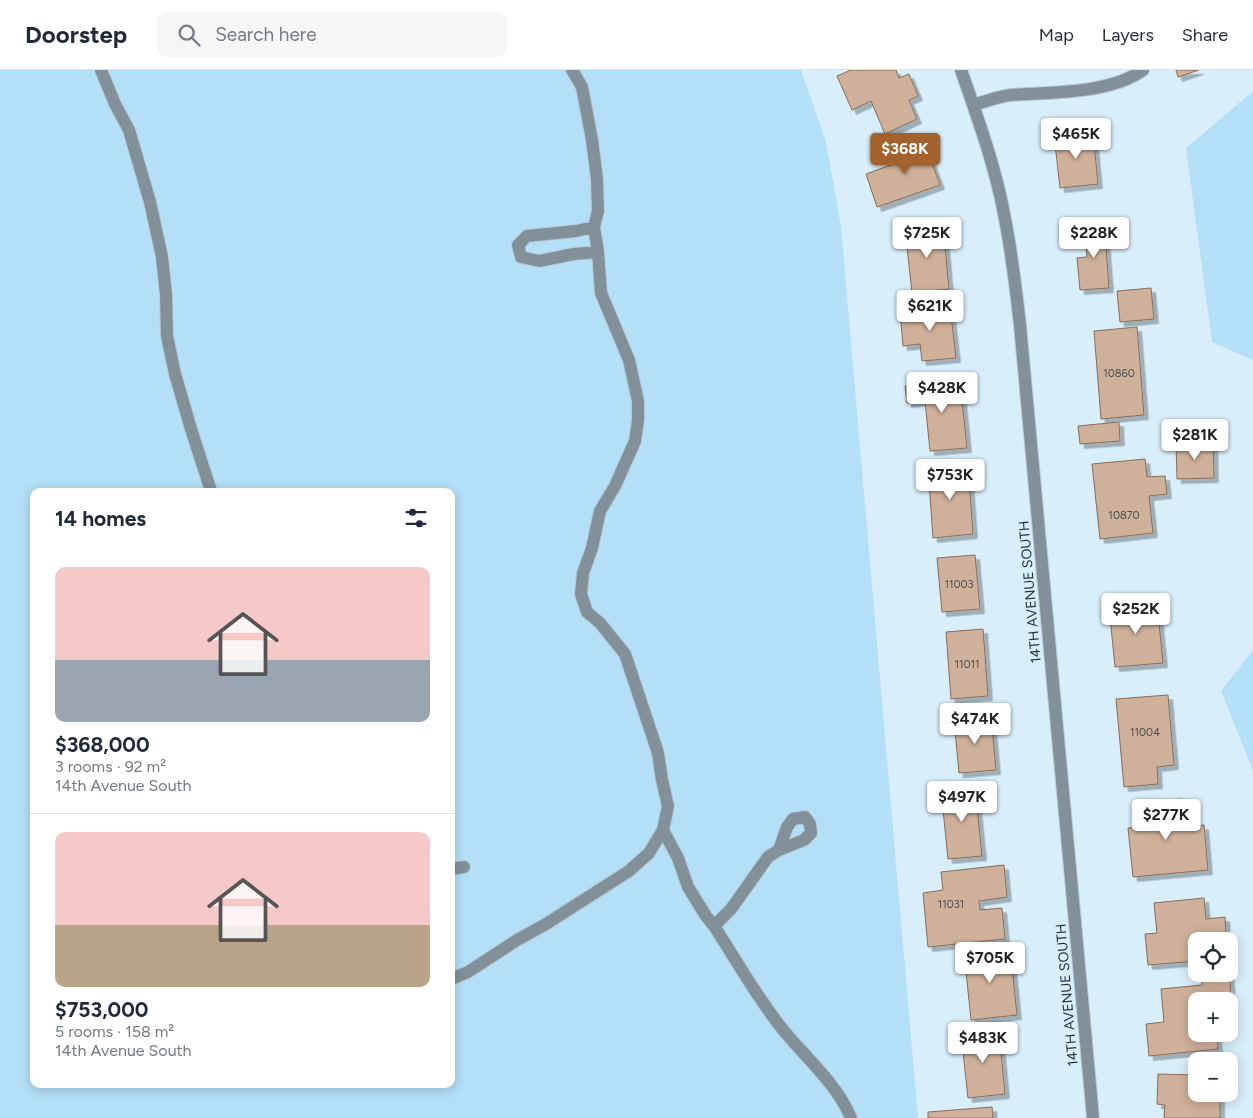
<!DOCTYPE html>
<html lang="en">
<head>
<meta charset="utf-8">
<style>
  body { margin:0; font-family:Figtree,sans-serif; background:#f6f6f7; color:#1f2937; height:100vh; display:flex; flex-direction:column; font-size:19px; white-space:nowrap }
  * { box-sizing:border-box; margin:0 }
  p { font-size:16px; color:#747a83 }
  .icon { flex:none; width:28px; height:28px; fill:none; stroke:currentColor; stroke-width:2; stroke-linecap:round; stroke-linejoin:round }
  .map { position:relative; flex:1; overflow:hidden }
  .details { position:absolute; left:30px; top:418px; width:425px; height:600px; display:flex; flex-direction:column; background:#fff; border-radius:10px; box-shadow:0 2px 12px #0003 }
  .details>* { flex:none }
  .buttons { position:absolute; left:1188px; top:862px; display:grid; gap:10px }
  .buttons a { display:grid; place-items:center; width:50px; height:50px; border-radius:10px; background:#fff; box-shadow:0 2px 12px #0003; font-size:25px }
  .price { position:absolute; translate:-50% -42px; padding:0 11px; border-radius:5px; background:#fff; color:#222; font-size:16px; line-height:32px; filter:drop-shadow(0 1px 2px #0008) }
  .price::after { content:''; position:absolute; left:50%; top:30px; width:15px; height:11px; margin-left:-8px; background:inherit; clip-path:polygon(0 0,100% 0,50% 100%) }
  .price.on { background:#a3622d; color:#fff }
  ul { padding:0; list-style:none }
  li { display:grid; align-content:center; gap:10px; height:265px; padding:0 25px }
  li+li { border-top:1px solid #e0e1e3 }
  li span { display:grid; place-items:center; height:155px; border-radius:10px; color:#555 }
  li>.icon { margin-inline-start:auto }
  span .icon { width:90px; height:90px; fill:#fffc; stroke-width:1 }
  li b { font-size:21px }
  h2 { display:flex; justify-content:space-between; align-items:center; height:60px; padding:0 25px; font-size:21px }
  header { display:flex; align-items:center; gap:30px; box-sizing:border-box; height:70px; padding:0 25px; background:#fff; border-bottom:1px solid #e0e1e3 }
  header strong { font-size:24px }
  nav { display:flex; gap:28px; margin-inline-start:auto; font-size:18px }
  .search { width:350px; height:45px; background:#f6f6f7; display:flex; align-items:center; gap:12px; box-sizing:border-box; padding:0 18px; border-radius:10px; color:#747a83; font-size:19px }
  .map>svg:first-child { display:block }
  .green { fill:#b3dff7; fill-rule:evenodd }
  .building { fill:#cfb09a; stroke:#886c58; filter:url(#shadow) }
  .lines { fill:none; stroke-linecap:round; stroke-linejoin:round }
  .minor-casing { stroke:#b7cbd6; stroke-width:14 }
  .minor { stroke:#829199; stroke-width:12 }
  .labels { text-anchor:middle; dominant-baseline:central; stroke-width:4; stroke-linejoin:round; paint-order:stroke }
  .number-label { font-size:11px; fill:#4b4e4e }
  .street-label { font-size:14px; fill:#1f2d34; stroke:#d8eefa }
</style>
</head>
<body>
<header>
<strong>Doorstep</strong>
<div class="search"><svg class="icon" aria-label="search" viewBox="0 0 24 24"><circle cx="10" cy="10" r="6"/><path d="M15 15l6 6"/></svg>Search here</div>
<nav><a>Map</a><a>Layers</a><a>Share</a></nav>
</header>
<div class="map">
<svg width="1253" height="1048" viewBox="0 0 1253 1048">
  <defs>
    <filter id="shadow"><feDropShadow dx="4.5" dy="4.5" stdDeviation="0" flood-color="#0004"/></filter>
  </defs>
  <rect width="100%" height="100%" fill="#d8eefa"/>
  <!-- green -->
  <path class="green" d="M0,0h801l25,72 15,85 77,891h-918zM34,421h417v593h-417z
    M1253,21v269l-41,-18 -26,-194z
    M1253,580v121l-32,-80z"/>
  <!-- building -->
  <path class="building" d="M851,0h45l3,8 10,-4 9,22 -9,4 8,19 -32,15 -14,-33 -19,9 -15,-34z
    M1176,0h23l-21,7z
    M1093,62l5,52 -38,4 -6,-53z
    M922,65l18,50 -63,22 -11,-33 41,-15 -6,-16z
    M1104,151l5,67 -29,2 -3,-32 10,-1 -2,-35z
    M943,154l6,65 -37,4 -7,-64z
    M1151,218l3,31 -34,3 -3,-31z
    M950,236l6,52 -34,3 -2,-17 -17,2 -3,-35z
    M1137,257l7,88 -43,4 -7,-88z
    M960,311l7,67 -37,3 -5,-50 -18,2 -2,-17z
    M1119,352l1,19 -40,3 -2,-18z
    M1213,373l1,35 -37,1 -1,-35z
    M1145,389l2,18 18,-1 2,18 -18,2 4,37 -53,6 -8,-75z
    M968,395l5,69 -40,4 -5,-70z
    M975,485l5,54 -38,3 -5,-54z
    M1157,533l6,60 -48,4 -6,-60z
    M983,559l5,67 -37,3 -5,-67z
    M1168,625l6,70 -17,2 1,17 -34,3 -8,-88z
    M991,646l5,54 -37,3 -5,-53z
    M975,716l7,70 -34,3 -7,-69z
    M1182,729l3,28 19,-2 4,45 -75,7 -5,-49 12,-1 -2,-24z
    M1004,795l3,32 -28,4 1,9 22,-2 3,31 -77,8 -5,-54 20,-3 -2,-18z
    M1204,828l2,21 19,-2 1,20 -18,2v2h-12v20l-48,4 -3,-31 12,-1 -3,-30z
    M1010,877l7,68 -46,5 -7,-68z
    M1229,901l3,38 -3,1v-9h-33v33h21l1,15 -69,7 -3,-32 18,-2 -3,-33 41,-4 -1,-11h28z
    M999,961l6,63 -37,4 -7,-64z
    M1158,1004l38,1v19h24v24h-56l1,-13 -8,-1z
    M992,1037l1,11h-65v-6z"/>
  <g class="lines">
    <!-- minor casing -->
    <g class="minor-casing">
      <path id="minor" d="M101,0l14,34 14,26 21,72 12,55 4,38 1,41 8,38 16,55 20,62
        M572,0l10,17 10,53 5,39 1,32 -4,16 4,25 -24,2 -35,7 -18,-4 -3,-12 9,-9 49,-5 18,-4
        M961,0c17,49 35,98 44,149 7,35 11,71 15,106l73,793
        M973,35c12,-3 26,-9 38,-10 40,-3 99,-1 132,-25
        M663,760l15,28 10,29 18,29 8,10 17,-17 37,-52 11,-7 8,-23 6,-8 12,-2 5,7 1,9 -7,7 -25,10
        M451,799l13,-2
        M714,856c23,35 43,72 70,105 23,28 53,53 67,87
        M451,909l17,-7 49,-32 29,-16 83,-53 20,-18 14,-23 5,-24 -6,-26 -4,-27 -33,-99 -25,-31 -13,-11 -6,-18 2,-21 9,-25 8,-37 15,-25 20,-45 3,-21v-19l-9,-41 -28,-67 -3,-41"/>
    </g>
    <!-- minor -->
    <use href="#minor" class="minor"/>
  </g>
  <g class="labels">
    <!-- number labels -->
    <g class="number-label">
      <text x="1119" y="303">10860</text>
      <text x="1124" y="445">10870</text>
      <text x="959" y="514">11003</text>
      <text x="967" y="594">11011</text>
      <text x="1145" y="662">11004</text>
      <text x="951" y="834">11031</text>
    </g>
    <!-- street labels -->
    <g class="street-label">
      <text transform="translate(1030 522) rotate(-95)">14TH AVENUE SOUTH</text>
      <text transform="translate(1067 925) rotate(-95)">14TH AVENUE SOUTH</text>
    </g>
  </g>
</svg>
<div class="buttons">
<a><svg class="icon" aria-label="locate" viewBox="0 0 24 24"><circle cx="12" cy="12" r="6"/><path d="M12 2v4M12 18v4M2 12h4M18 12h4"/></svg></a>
<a>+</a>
<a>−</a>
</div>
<b class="price" style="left:1076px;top:90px">$465K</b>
<b class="price on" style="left:905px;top:105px">$368K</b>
<b class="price" style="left:927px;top:189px">$725K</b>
<b class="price" style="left:1094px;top:189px">$228K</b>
<b class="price" style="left:930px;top:262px">$621K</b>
<b class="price" style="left:942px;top:344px">$428K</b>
<b class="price" style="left:1195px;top:391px">$281K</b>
<b class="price" style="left:950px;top:431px">$753K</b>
<b class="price" style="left:1136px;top:565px">$252K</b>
<b class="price" style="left:975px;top:675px">$474K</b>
<b class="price" style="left:962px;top:753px">$497K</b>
<b class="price" style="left:1166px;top:771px">$277K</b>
<b class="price" style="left:990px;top:914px">$705K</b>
<b class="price" style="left:983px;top:994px">$483K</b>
<section class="details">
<h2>14 homes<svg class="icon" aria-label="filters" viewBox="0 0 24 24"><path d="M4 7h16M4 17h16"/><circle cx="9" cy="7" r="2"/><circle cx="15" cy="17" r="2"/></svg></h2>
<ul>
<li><span style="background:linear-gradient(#f6c9c9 60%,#9aa5b1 0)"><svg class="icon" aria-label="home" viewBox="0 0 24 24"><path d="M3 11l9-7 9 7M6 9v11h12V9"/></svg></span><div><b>$368,000</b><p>3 rooms · 92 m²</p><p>14th Avenue South</p></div></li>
<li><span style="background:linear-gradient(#f6c9c9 60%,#b9a48a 0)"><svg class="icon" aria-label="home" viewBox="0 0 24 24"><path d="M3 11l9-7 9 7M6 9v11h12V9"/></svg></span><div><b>$753,000</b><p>5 rooms · 158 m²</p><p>14th Avenue South</p></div></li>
</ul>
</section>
</div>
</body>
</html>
